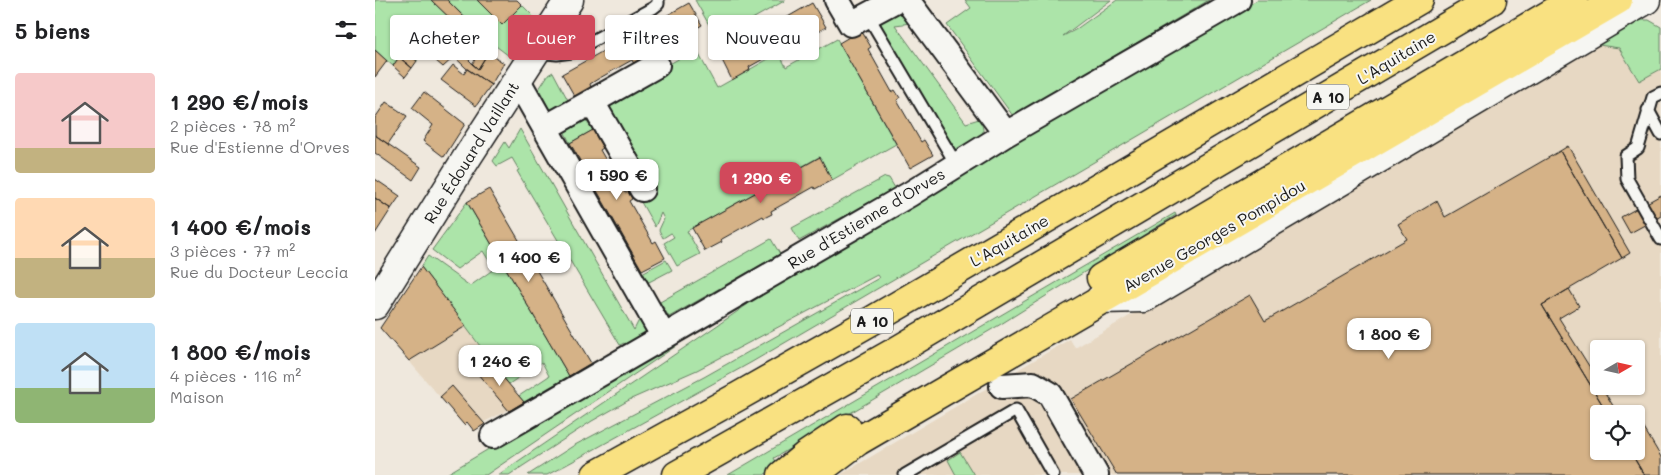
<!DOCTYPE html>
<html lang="fr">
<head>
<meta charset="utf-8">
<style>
  body { margin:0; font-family:Mali,sans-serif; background:#f2f2f2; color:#202124; height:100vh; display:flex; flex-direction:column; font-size:19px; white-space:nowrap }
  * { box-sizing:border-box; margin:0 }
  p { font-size:16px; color:#757577 }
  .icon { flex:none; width:28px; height:28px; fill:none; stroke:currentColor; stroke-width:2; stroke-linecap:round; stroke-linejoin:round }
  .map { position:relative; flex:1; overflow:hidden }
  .drawer { display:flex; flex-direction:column; background:#fff; width:375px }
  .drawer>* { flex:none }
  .hud { position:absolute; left:15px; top:15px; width:475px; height:45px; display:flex; gap:10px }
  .needle { width:32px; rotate:81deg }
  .fabs { position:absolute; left:1215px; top:340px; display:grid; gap:10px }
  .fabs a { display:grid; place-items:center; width:55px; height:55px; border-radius:5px; background:#fff; box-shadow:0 1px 4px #0004; font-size:25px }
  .price { position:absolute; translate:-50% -42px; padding:0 11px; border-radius:10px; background:#fff; color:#222; font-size:16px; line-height:32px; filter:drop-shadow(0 1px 2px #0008) }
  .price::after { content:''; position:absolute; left:50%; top:30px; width:15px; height:11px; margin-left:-8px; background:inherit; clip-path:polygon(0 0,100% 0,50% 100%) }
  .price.active { background:#d1495b; color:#fff }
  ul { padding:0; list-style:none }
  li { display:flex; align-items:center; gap:15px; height:125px; padding:0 15px }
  li span { display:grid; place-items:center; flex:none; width:140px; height:100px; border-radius:5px; color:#555 }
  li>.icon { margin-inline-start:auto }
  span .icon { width:60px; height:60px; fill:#fffc; stroke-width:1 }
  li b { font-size:21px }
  h2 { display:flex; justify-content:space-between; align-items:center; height:60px; padding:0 15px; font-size:21px }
  .pill { padding:0 18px; border-radius:5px; background:#fff; box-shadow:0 1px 4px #0004; font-size:18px; line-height:45px }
  .pill.active { background:#d1495b; color:#fff }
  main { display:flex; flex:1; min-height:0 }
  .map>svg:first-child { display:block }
  .built { fill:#e7d8c3; fill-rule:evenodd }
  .green { fill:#ace4a9; stroke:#648062 }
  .building { fill:#d5b287; stroke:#1c1c1c }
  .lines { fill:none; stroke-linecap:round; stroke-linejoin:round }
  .lane-casing { stroke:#1c1c1c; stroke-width:15 }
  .street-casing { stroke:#1c1c1c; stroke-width:28 }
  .secondary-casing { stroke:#1c1c1c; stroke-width:31 }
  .primary-casing { stroke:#1c1c1c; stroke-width:31 }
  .highway-casing { stroke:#1c1c1c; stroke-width:31 }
  .lane { stroke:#f6f6f2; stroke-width:11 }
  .street { stroke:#f6f6f2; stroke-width:24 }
  .secondary { stroke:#f6f6f2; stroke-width:28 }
  .primary { stroke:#f9e181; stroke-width:28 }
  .highway { stroke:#f9e181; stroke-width:28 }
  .labels { text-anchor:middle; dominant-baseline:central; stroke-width:4; stroke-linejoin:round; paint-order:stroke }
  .shield { fill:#f6f6f2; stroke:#5d5d5c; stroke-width:1 }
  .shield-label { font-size:15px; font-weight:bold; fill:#1c1c1c }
  .street-label { font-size:16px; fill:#1c1c1c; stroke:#f6f6f2 }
</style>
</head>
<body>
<main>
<section class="drawer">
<h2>5 biens<svg class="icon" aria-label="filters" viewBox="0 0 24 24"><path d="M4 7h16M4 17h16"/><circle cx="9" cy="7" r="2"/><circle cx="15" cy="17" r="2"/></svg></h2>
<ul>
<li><span style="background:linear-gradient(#f6c9c9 75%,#c2b280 0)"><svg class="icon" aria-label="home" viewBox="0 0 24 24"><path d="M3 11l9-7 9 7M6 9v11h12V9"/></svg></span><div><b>1 290 €/mois</b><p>2 pièces · 78 m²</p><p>Rue d'Estienne d'Orves</p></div></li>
<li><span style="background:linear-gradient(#ffd9b3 60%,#c2b280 0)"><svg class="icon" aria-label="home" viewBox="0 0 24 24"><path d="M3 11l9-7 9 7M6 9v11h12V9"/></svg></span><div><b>1 400 €/mois</b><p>3 pièces · 77 m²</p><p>Rue du Docteur Leccia</p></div></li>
<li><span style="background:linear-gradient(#bfe0f5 65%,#8fb573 0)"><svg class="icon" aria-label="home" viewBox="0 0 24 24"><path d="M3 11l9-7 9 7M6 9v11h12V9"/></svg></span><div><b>1 800 €/mois</b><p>4 pièces · 116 m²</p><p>Maison</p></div></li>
</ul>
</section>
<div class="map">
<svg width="1286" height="475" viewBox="0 0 1286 475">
  <rect width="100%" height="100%" fill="#efe8dd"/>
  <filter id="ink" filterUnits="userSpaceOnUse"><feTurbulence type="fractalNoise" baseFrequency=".02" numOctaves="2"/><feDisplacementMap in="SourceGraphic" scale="10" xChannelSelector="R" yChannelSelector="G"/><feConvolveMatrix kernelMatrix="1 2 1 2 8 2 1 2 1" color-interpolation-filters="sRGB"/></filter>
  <g filter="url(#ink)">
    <!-- built -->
    <path class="built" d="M1217,44l27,4 20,33 22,-12v406h-821l230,-136 5,9zM1224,349h37v37h-37zM1224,414h37v37h-37z
      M91,326l14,20 -1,3 45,53 -40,20 1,2 -11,7 -7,-9 -3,3 -55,-64z"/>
    <!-- green -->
    <path class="green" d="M0,0h56l26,25 -2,8 5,8 12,3 -8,10 -18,-17 -6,6 -9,-9 -3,3 -8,-8 -7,7 8,8 -4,17 -13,-10 -11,15 -18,-16z
      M72,0h30l25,25 20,-20 12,12 -25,39 -21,-16z
      M320,0h91l-69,39z
      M590,0h146l-48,36 12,-6 42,-30h92l-196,116 -66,-91 24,-17z
      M882,0h114l-619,362 -186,103 -19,10h-19l45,-29 131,-69 175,-99 -2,-3 -180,95 -66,29 -39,22 -83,54h-11l230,-157 20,-14 1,-5z
      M523,8l13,15 -16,2 71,98 13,-4c13,21 -8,26 -23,36l-78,-132z
      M1260,20h14l12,7v42l-22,12 -20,-33 -27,-4z
      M462,39l59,105 -64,36 -13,-23 -132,74 13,23 -23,12 -13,-23 10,-6 -3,-4 -8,5 -4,-8 5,-11 -3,-6 -6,14 -18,-32 -38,-91 97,-55 21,39 62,-35 7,14z
      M178,72l16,30 -17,9 -3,-2 -10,-20 9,-14z
      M210,119l8,11 -23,13 -6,-12z
      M145,129l114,201 8,-16c9,25 5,21 -15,34l-3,-5 -4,2 -103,-174 2,-1 -7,-12 -15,8 -4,-5 12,-19 4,6z
      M510,177l4,1 6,10 -96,53 -7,-13z
      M92,202l102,174 -45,26 -5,-6 30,-20 -7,-14 -33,22 -30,-35 1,-3 -59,-79 7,-11 42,30 24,-17 -11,-18 -26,18 -25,-19z
      M800,213l1,2 -175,109 -227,134 4,7 -14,10h-36z
      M396,239l9,15 -111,63 -9,-15z
      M291,260l6,10 -23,12 -2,-1 -5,-8z
      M298,339l3,7 -187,127 -3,2h-41z
      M585,452l14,23h-18l-8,-15z"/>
    <!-- building -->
    <path class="building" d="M56,0h16l17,17 -7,8z
      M102,0h40l5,5 -20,20z
      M314,3l13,22 -17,10 -2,-3 -43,24 2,3 -8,5 -2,-4 -34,19 -8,5 1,4 -16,9 -13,-23z
      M437,3l14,24 -18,10 -1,-3 -25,15 1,2 -4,2 -4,3 -1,-3 -25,14 1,3 -18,10 -12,-24z
      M486,30l10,17 -3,2 24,43 3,-2 5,8 -3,2 2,4 22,38 3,-2 9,15 -23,13 -71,-125z
      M56,34l16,16 -11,11 -12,-12 2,-2 -4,-4z
      M71,37l32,32 10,-16 16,10 -13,22 -25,-17 -26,-25z
      M108,48l5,5 -10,16 -6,-5z
      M0,50l12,11 -12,16z
      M72,50l7,7 -11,10 -7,-6z
      M29,51l13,10 -5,7 -13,-11z
      M24,57l13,11 -7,9 -12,-11z
      M78,65l11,9 3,-5 24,16 -15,21 -35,-26z
      M49,92l41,32 -21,33 -21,-16 10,-16 -21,-17z
      M11,102l21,14 -19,28 -13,-9v-17z
      M218,130l10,18 -3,2 25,43 3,-2 4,8 -3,2 24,42 3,-2 9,17 -23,12 -72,-127z
      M0,135l46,32 -8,13 -38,-27z
      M1193,146l62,107 -8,5 -62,-107z
      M1185,151l62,107 -80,47 66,109h-9v37h31l14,24h-527l-46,-76 179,-104 15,26 142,-82 -9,-15 39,-23 8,16z
      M445,157l12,23 -17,9 -1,-2 -43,24 1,3 -8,4 -1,-2 -41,23 -1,1 1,2 -17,9 -13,-23z
      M0,179l25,17 -9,13 -16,-11z
      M114,189l102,174 -22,13 -102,-174z
      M1286,195v21l-9,5 -9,-16z
      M0,198l16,11 -16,25z
      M1268,205l9,16 -22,12 -9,-16z
      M46,267l45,59 -57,35 -29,-33z
      M1194,289l10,17 -20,12 40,64v4h2l17,28h-10l-66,-109z
      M114,361l35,41 -15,9 -32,-38z
      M77,386l32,37 1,1 -11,7 -7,-9 -3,3 -24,-28z
      M1261,415l25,42v18h-17l-14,-24h6z"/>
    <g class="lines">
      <!-- lane casing -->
      <g class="lane-casing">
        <path id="lane" d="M492,14l89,150
          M162,52l20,2 15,-2 81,-44 5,-4v-4
          M1286,93l-8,4 -15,51 -12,8 1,23 34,60
          M1273,110l13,24
          M530,475l111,-65 37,65"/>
      </g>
      <!-- street casing -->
      <g class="street-casing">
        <path id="street" d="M462,0l14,24 45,-24
          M532,0l99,134
          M142,79l147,258
          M217,102l50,87
          M170,128l112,-63
          M627,386l31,-2 17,10 46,81
          M118,436l417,-242 96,-60 232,-134"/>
      </g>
      <!-- secondary casing -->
      <g class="secondary-casing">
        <path id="secondary" d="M725,299l44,-1 502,-298
          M0,305l93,-149 101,-156"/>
      </g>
      <!-- primary casing -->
      <g class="primary-casing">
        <path id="primary" d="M726,278l473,-278
          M407,475l23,-19 42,-28
          M438,475l45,-34 760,-441"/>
      </g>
      <!-- highway casing -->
      <g class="highway-casing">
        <path id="highway" d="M221,475l143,-79 134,-76 546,-320
          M302,475l216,-122 599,-353"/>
      </g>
      <!-- lane -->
      <use href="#lane" class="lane"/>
      <!-- street -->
      <use href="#street" class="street"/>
      <!-- secondary -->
      <use href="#secondary" class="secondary"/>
      <!-- primary -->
      <use href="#primary" class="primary"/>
      <!-- highway -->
      <use href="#highway" class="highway"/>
    </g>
  </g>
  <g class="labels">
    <!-- shield labels -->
    <g class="shield">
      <rect x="932" y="84.5" width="42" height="25" rx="4"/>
      <rect x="476" y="308.5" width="42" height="25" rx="4"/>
    </g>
    <g class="shield-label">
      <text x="953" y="97">A 10</text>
      <text x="497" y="321">A 10</text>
    </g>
    <!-- street labels -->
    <g class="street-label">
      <text transform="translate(1021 57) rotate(-31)">L'Aquitaine</text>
      <text transform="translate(96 152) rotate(-58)">Rue Édouard Vaillant</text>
      <text transform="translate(491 218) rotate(-31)">Rue d'Estienne d'Orves</text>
      <text transform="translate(839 235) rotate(-30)">Avenue Georges Pompidou</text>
      <text transform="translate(634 240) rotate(-30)">L'Aquitaine</text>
    </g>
  </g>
</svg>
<div class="fabs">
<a><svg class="needle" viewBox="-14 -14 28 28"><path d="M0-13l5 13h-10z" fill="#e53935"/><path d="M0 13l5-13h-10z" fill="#757577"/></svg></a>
<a><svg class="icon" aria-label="locate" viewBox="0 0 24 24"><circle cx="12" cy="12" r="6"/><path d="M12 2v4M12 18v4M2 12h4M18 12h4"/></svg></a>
</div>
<b class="price" style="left:242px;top:201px">1 590 €</b>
<b class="price active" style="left:386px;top:204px">1 290 €</b>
<b class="price" style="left:154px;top:283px">1 400 €</b>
<b class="price" style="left:1014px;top:360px">1 800 €</b>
<b class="price" style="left:125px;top:387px">1 240 €</b>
<div class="hud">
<a class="pill">Acheter</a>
<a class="pill active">Louer</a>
<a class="pill">Filtres</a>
<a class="pill">Nouveau</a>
</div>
</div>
</main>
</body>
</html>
